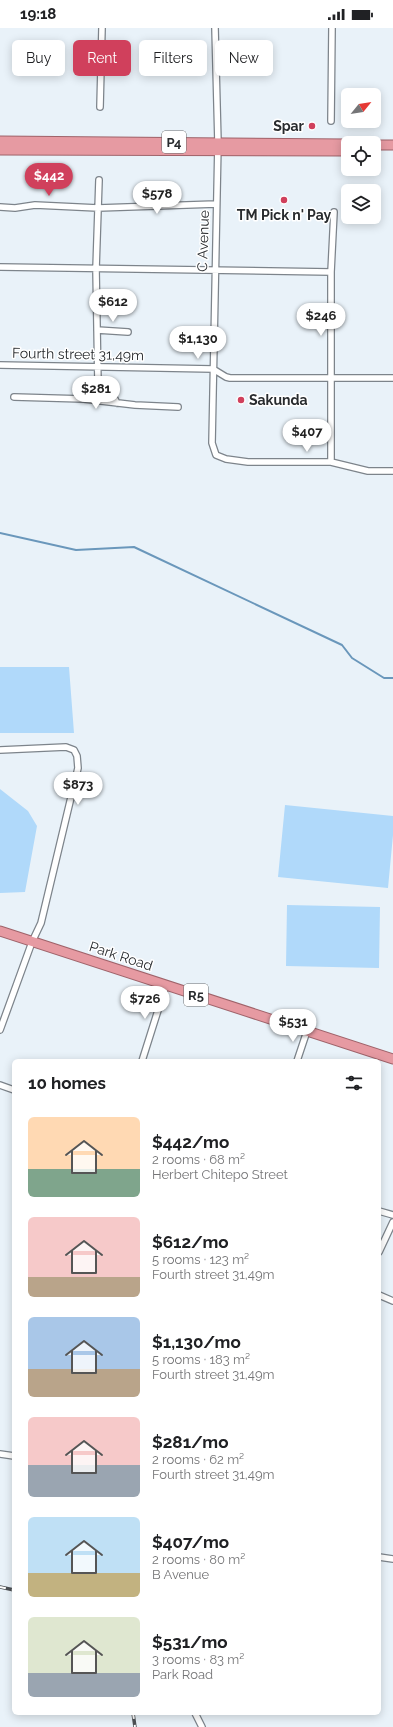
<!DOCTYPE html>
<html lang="en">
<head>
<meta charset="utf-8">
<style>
  body { margin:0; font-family:Raleway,sans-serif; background:#f2f2f2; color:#202124; height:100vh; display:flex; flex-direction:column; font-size:15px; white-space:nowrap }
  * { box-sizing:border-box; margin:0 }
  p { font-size:13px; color:#757577 }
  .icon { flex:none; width:22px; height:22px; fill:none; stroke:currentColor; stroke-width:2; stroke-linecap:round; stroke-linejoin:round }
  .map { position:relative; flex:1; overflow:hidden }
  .sheet { position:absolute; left:12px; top:1031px; width:369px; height:656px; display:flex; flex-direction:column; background:#fff; border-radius:6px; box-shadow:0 2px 10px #0003 }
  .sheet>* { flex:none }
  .guide { position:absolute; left:12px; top:12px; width:369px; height:36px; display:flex; gap:8px }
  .needle { width:26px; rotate:60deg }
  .tools { position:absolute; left:341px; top:60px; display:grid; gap:8px }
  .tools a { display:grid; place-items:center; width:40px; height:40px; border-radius:6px; background:#fff; box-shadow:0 2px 10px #0003; font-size:20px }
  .price { position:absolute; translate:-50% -34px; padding:0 9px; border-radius:14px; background:#fff; color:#222; font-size:13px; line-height:26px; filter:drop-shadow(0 1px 2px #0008) }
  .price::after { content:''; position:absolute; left:50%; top:24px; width:12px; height:9px; margin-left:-6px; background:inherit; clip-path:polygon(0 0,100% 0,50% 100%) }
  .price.selected { background:#d0405c; color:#fff }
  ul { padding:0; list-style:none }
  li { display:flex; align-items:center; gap:12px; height:100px; padding:0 16px }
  li span { display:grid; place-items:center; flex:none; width:112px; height:80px; border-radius:6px; color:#555 }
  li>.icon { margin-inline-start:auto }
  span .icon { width:48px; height:48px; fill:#fffc; stroke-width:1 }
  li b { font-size:17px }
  h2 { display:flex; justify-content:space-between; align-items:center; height:48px; padding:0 16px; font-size:17px }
  .pill { padding:0 14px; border-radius:6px; background:#fff; box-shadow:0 2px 10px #0003; font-size:14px; line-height:36px }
  .pill.selected { background:#d0405c; color:#fff }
  .status { display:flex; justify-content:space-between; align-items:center; height:28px; padding:0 20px; background:#fff; direction:ltr }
  .status svg { height:11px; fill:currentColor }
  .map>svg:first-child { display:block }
  .green { fill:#b0d9fa }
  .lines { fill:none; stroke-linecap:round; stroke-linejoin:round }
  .stream { stroke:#6a97bb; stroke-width:2 }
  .minor-casing { stroke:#7d848b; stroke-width:8 }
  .trunk-casing { stroke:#9f636a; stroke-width:11 }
  .minor { stroke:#fff; stroke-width:5.5 }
  .trunk { stroke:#e69aa2; stroke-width:9 }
  .rail-casing { stroke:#4d5155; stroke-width:3.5 }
  .rail { stroke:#fff; stroke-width:2; stroke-dasharray:6; stroke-linecap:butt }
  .poi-dot { fill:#d0405c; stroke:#fff; stroke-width:1.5 }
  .labels { text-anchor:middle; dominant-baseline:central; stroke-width:3; stroke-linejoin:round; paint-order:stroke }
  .shield { fill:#fff; stroke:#686b6d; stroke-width:1 }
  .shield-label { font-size:13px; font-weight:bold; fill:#282b2e }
  .poi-label { font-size:14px; font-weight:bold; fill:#282b2e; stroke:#fff; text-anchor:end }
  .street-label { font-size:14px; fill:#282b2e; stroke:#fff }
</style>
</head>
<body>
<div class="status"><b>19:18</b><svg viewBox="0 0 49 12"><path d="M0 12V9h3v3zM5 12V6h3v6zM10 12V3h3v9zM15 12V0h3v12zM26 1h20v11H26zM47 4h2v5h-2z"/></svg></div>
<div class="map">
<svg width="393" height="1699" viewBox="0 0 393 1699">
  <rect width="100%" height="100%" fill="#e9f2f9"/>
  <!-- green -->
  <path class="green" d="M0,639h69l5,66h-74z
    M0,761l28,22 9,15 -12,66 -25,1z
    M285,777l108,11v19l-5,53 -110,-11z
    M287,877l93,2 -1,61 -93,-2z"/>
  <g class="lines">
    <!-- stream -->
    <path class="stream" d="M0,505l76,17 58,-3 208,98 10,13 32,20h9"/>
    <!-- minor casing -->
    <g class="minor-casing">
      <path id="minor" d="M215,0l3,115 -6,300 4,12 10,4 22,3h83l37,9h25
        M100,79l2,-79
        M331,93l1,-93
        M0,179l15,1 20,-3 63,3 118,-4
        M0,239l331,5
        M97,302l31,2
        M0,337l213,4 13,8 4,1h163
        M98,356l-2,-115 3,-89
        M14,369l70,2 51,6 43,2
        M84,371c2,-8 6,-12 14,-15 11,4 14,9 19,19
        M331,434v-190l3,-60
        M0,722l66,-3 8,3 3,6 1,12 -37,155 -9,19 -32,88
        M142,1033l24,-76
        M297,1033l10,-30
        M0,1057l14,5
        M379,1183l14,4
        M379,1224l14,-30
        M379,1267l14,6
        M0,1426l14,2
        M379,1529l14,2
        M195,1685l7,14"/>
    </g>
    <!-- trunk casing -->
    <g class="trunk-casing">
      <path id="trunk" d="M0,113l348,3
        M374,117h19
        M0,122l348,1
        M0,903l393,128"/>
    </g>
    <!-- minor -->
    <use href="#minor" class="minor"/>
    <!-- trunk -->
    <use href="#trunk" class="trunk"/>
    <!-- rail casing -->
    <g class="rail-casing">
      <path id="rail" d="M0,1559l14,3
        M133,1685l2,14"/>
    </g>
    <!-- rail -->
    <use href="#rail" class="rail"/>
  </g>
  <!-- markers -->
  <g class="poi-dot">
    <circle cx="312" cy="98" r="4"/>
    <circle cx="284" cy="172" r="4"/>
    <circle cx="241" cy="372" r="4"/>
  </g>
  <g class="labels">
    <!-- shield labels -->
    <g class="shield">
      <rect x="162" y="103" width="24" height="22" rx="3"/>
      <rect x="184" y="956" width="24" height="22" rx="3"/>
    </g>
    <g class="shield-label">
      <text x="174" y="114">P4</text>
      <text x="196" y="967">R5</text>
    </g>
    <!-- poi labels -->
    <g class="poi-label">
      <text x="304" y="98">Spar</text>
      <text x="284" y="187" text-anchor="middle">TM Pick n' Pay</text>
      <text x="249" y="372" text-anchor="start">Sakunda</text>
    </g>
    <!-- street labels -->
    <g class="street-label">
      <text transform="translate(203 213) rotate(-88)">C Avenue</text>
      <text transform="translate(78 326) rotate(1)">Fourth street 31,49m</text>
      <text transform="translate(121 928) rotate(18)">Park Road</text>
    </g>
  </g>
</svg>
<div class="tools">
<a><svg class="needle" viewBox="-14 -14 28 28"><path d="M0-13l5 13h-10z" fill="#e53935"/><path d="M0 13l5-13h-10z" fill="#757577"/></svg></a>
<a><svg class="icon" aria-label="locate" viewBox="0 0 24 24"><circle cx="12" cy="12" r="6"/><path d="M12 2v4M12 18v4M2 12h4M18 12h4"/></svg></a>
<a><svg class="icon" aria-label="layers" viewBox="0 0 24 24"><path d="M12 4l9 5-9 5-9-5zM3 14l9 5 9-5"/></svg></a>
</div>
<b class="price selected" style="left:49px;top:169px">$442</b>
<b class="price" style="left:157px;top:187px">$578</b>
<b class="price" style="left:113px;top:295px">$612</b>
<b class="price" style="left:321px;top:309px">$246</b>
<b class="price" style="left:198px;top:332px">$1,130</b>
<b class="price" style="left:96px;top:382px">$281</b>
<b class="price" style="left:307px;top:425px">$407</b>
<b class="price" style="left:78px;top:778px">$873</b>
<b class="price" style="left:145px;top:992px">$726</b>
<b class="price" style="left:293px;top:1015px">$531</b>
<div class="guide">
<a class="pill">Buy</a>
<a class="pill selected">Rent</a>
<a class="pill">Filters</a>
<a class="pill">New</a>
</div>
<section class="sheet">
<h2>10 homes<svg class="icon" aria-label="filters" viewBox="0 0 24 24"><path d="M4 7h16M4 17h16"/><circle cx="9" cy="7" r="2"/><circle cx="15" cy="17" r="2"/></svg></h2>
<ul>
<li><span style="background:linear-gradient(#ffd9b3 65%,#7fa58c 0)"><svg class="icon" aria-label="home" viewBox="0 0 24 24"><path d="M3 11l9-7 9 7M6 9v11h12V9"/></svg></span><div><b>$442/mo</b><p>2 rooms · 68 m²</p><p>Herbert Chitepo Street</p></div></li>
<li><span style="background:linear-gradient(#f6c9c9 75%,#b9a48a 0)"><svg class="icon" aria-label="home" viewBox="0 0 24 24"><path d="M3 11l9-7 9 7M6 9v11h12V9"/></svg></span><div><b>$612/mo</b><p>5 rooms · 123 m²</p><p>Fourth street 31,49m</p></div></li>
<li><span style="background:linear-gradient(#a9c7e8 65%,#b9a48a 0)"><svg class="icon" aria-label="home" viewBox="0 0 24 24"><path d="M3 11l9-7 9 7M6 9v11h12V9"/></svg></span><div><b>$1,130/mo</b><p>5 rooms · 183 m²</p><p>Fourth street 31,49m</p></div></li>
<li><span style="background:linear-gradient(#f6c9c9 60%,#9aa5b1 0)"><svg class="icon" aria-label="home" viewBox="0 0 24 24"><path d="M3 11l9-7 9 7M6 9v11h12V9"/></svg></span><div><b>$281/mo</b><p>2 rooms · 62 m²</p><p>Fourth street 31,49m</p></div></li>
<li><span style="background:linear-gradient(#bfe0f5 70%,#c2b280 0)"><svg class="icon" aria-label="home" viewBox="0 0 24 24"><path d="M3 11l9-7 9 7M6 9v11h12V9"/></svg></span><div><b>$407/mo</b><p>2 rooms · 80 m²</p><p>B Avenue</p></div></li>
<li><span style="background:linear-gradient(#dfe7d0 70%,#9aa5b1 0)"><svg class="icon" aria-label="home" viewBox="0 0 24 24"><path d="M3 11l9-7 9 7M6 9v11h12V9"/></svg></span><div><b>$531/mo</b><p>3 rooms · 83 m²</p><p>Park Road</p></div></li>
</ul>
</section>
</div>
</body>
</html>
